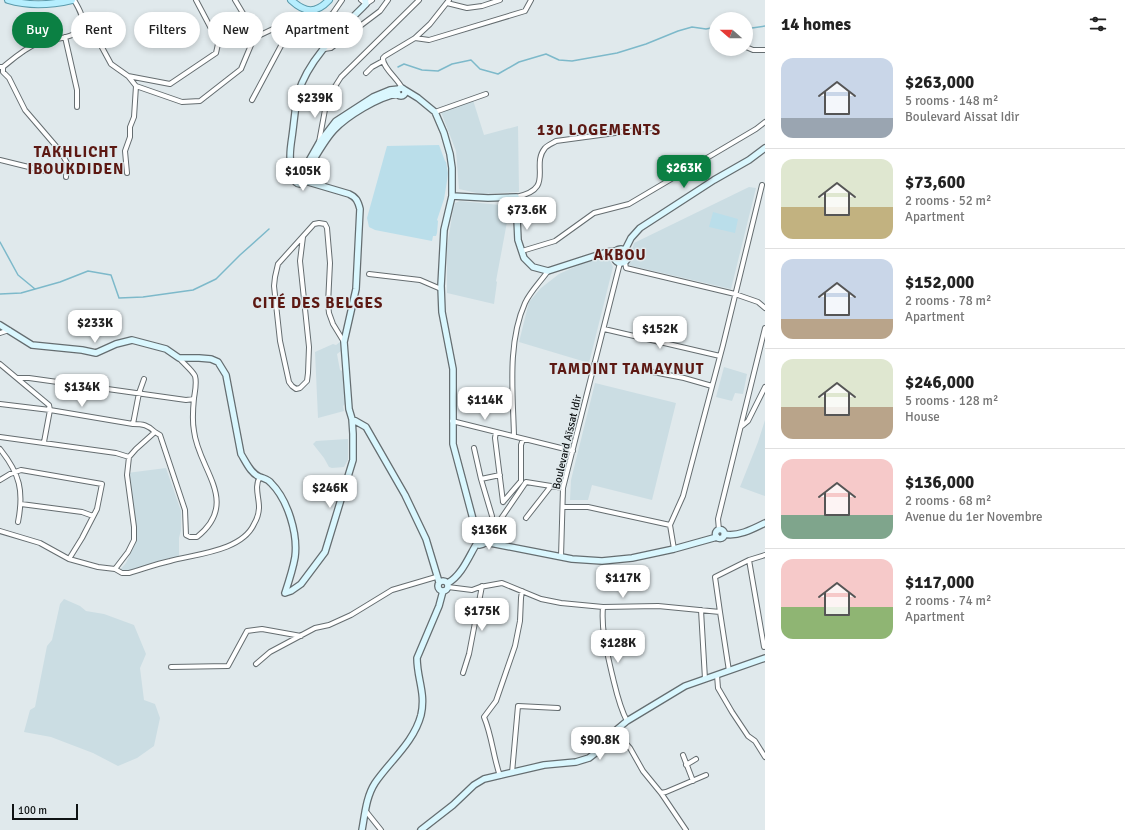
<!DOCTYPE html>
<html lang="en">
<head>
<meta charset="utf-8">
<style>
  body { margin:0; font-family:Signika,sans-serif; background:#f6f6f6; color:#222; height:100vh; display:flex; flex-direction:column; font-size:15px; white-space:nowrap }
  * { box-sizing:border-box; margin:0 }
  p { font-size:13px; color:#767676 }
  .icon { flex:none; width:22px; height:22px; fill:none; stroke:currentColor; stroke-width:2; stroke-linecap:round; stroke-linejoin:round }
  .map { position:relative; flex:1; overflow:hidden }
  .drawer { display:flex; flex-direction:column; background:#fff; width:360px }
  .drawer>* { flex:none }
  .top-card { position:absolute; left:12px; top:12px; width:380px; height:36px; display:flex; gap:8px }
  .needle { width:26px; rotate:290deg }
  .fabs { position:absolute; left:709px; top:12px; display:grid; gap:8px }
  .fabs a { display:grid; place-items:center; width:44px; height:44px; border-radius:50%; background:#fff; box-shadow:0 2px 6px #0003; font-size:20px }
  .scale { position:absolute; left:12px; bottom:10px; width:66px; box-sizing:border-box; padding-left:4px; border:2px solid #0f1314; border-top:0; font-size:11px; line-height:14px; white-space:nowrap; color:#0f1314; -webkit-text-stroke:3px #e0e9ec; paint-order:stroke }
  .price { position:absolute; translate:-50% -34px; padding:0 9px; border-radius:8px; background:#fff; color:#222; font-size:13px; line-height:26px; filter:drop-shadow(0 1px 2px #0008) }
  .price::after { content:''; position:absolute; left:50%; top:24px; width:12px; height:9px; margin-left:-6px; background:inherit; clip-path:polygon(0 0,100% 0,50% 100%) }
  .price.active { background:#0b8043; color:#fff }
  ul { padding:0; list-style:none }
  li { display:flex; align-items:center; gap:12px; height:100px; padding:0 16px }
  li+li { border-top:1px solid #e0e0e0 }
  li span { display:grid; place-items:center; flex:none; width:112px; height:80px; border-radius:12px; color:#555 }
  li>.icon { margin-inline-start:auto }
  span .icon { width:48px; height:48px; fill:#fffc; stroke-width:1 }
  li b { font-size:17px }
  h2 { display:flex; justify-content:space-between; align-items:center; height:48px; padding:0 16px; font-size:17px }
  .pill { padding:0 14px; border-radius:18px; background:#fff; box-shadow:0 2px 6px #0003; font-size:14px; line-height:36px }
  .pill.active { background:#0b8043; color:#fff }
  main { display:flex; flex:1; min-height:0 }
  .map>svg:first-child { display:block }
  .built { fill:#cbdde3 }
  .green { fill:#badeea }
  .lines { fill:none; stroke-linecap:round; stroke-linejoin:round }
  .stream { stroke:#7db9ca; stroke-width:1.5 }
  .street-casing { stroke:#656d70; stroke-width:6 }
  .secondary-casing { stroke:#656d70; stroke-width:8 }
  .primary-casing { stroke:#5c9aab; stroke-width:8 }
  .street { stroke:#fff; stroke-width:4 }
  .secondary { stroke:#daf7fe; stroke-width:5.5 }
  .primary { stroke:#b6eefe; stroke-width:6 }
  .labels { text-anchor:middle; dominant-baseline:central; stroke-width:3; stroke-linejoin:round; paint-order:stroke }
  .street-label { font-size:11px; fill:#0f1314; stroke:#e0e9ec }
  .district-label { font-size:15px; font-weight:bold; letter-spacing:1px; fill:#5c1812; stroke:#e0e9ec }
</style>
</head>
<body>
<main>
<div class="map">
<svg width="765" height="830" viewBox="0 0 765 830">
  <rect width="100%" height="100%" fill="#e0e9ec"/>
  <!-- built -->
  <path class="built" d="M473,100l11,35 34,-9 1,66 -38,2 -22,-5 -3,-38 -15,-39z
    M749,187l7,1 -25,101 -103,-24 6,-22z
    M460,201l50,5 -14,75 1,1 -3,22 -47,-11v-46l6,-37 2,-7z
    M600,258l10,2 3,7 -24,96 -70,-21 10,-40 12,-14 18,-14 24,-11z
    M340,342l1,9 -4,3 3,16 2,1 4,32 -3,3 1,5 -26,7 -3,-66 18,-8 3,1z
    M724,367l23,7 -4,20 -8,-1 -3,8 -16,-4z
    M595,383l81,20 -24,97 -60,-15 -4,15h-18l1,-20z
    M765,420v76l-25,-9 18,-45z
    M348,439v21l-4,7 -12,1 -3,-1 -5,-9 -11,-14 3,-3z
    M166,468l15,43v19l-2,8v19l-50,16 -9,-3 6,-7 10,-21 -9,-69z
    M64,599l16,7 6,5 18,3 30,11 12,29 -6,14 4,32 11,4 5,14 -6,28 -17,12 -19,8 -25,-13 -42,-16 -27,-5 6,-22 5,-3 12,-61 5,-6 8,-36z"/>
  <!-- green -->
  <path class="green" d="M439,145l6,16 1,1 2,11 -1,8 -3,18 -7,21 1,1 -1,12 -1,3h-3l-1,5 -57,-11 -6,-3 -2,-9 20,-72z
    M713,212l25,7 -3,14 -26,-6z"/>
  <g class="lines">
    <!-- stream -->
    <path class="stream" d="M746,28h6l13,-2
      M398,67l6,-3 18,6 16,1 14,-7 19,-4 9,9 18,5 21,-12 27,-8 13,6 13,1 45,-8 29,-9 32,-13 14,-4 14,2 10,-2
      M0,242l18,33 17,14
      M0,294l21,-1 39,-11 28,-11 23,4 8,23 24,-1 50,-7 23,-11 24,-24 29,-26"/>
    <!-- street casing -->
    <g class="street-casing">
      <path id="street" d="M235,0l9,15 7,29
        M361,0l5,4 6,-4
        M447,3l20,5 15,-2 18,-6
        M323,21l10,-8 9,-13
        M82,25l16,15 13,24 17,12 8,10 46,16 18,-1 41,-32 13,-31 21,-10 27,-7
        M65,37l12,53v17
        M415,38l14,2 96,-29 6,-11
        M746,47l7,3h12
        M324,49l7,-1 49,-37 8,-11
        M0,67h3v5l6,6 16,32 36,42 6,11 -1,14
        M3,67c10,-8 21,-18 33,-23 11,-5 41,-5 46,-17 3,-9 -4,-20 -8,-27
        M366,73l6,-6 11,-6
        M128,76l42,8 46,-31 2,-9 -3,-8 -19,-36
        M402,88c-4,-9 -20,-21 -19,-30l2,-2 30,-18 15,-14 19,-24
        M252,100l31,-58 7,-9 12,-12 5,-11
        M435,112l51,-18
        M319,142l8,-43 14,-22 78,-77
        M0,160l49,12
        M127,173l-2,-22 5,-14v-10l4,-10 2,-31
        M516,197c40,-8 14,-31 29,-49 3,-3 8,-5 11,-7l96,-13
        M303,237l-3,24 9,86 -1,26 -1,8 -7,7 -4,1 -4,-3 -3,-4 -9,-41 -6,-55 1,-9 3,-13 36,-40 5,-1 6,1 2,4 3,35 -2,41 1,9 4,11 11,18
        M522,251l33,-10 39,-28 35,-9 127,-75 9,-7
        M625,262l1,6 109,26 23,8 7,6
        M369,274l51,6 21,9
        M604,329l116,27
        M0,333l9,-3
        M0,364l49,41 1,5 -6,32
        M653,372l31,6 28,8
        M17,378h12l157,22 8,-1
        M0,404l50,6 83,14c10,0 15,1 22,8
        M452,421l121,30
        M133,424l6,-31 5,-14
        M742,426l6,-5 17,-34
        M496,432l-1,6 8,64
        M514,436c-1,-42 -7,-93 11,-133 5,-11 16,-22 23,-32
        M0,437l116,16 13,4
        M474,448l7,31 11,37
        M0,449c20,25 24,42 18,73
        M481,479l19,-4
        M0,480l10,-6 11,-4 81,14 -5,25 -15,29 -13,21
        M503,502l18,-21v-36l2,-6
        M21,504l61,8 11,4
        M563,507h25l82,18
        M526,518l25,-32 12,2
        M496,526l30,-44 25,4
        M719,530l-1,-11 47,-191
        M0,531l40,12 29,16 29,8 17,2 7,4h7c14,-4 27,-9 41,-12 26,-7 72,-10 84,-37 3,-5 5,-11 5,-17 0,-10 -5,-21 1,-30
        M674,549l-4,-24 13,-29 40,-151 39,-160
        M561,557l2,-69 57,-225
        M749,560l15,87
        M115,569l13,-17 6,-12v-13l-7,-52 2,-18 7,-8 19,-17 5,3 25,75 1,25 4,2h7c44,-35 1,-68 -3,-106 -2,-10 -1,-23 0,-33 1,-7 3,-15 1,-22 -3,-6 -11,-12 -16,-18
        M448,587l24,3 8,-3 22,-4 39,16 20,4 42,4 55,-1 62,6 -5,-35 34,-17 16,-5
        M603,607c-2,23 4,45 9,67 4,16 7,32 15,47
        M701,610l4,69
        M720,612l9,59
        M256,664l14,-12 45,-24 14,-3 22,-10 41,-25 44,-13
        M171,667l57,-1 19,-35 15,-2 39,7
        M463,673l6,-19 13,-68
        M717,675l1,13 14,24 16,24 7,5 10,16
        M615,731l15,17 13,23 18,22 25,37
        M683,755l10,26
        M686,765l10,-6
        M512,773l6,-67 40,2
        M500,776c-7,-20 -8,-40 -16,-59l12,-16 19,-55 5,-25 1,-23 1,-7
        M661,793l5,-1 40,-17
        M365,810l16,20"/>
    </g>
    <!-- secondary casing -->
    <g class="secondary-casing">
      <path id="secondary" d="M397 92a4 4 0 1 1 8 0a4 4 0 1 1-8 0Z
        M405,90l13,8 17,14 9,21 6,21 2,14v28l-8,34 -3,56 1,26 11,57v75l25,94 -1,4 2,3 4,-1 2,-2 -1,-3 -3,-2 -3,1
        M294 178a6 6 0 1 1 12 0a6 6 0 1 1-12 0Z
        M302,173l17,-30 17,-22 37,-24 17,-7 9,-1
        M305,175c8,-14 18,-33 29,-45 12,-13 45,-34 64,-36
        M295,176c-7,-12 -5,-26 -3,-39 2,-14 3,-29 6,-43 10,-35 43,-65 68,-90l-1,-4
        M305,181l44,13c7,3 9,7 11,15l-4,80 -12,53 5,67 3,10 14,8 39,68 21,44 13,43
        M452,196l36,2 28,-1 2,43 6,18 9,9 15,4 59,-19 8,-1
        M614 256a7 7 0 1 1 14 0a7 7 0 1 1-14 0Z
        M625,250l6,-12 9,-10 74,-48 35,-20 16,-12
        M0,325l32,20 50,5 14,3 20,-9 16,-4 34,9 13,9h20l12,1 7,3 8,13 15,79c5,8 10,20 19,23 5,2 8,2 11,6 17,17 27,51 24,74 -2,12 -6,24 -10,36
        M715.5 534a4.5 4.5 0 1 1 9 0a4.5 4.5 0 1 1-9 0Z
        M724,534c14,3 29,-5 41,-11
        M485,542l87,17 30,2 30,-3 42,-9 43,-12
        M438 586a5 5 0 1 1 10 0a5 5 0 1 1-10 0Z
        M448,583c14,-8 21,-27 29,-40
        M285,593l6,-2 10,-7 24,-32 28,-92v-26l-1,-15
        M362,830c3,-16 4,-33 13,-47 15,-22 39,-41 46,-68 5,-22 -4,-36 -4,-57l22,-52 4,-15
        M421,830l32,-25 21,-20 10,-6 60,-14 32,-3 13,-4 9,-7 17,-20 12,-10 58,-35 80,-28"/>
    </g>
    <!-- primary casing -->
    <g class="primary-casing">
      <path id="primary" d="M8,0c20,6 43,5 64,0
        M291,0c14,13 25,14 38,0"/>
    </g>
    <!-- street -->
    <use href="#street" class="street"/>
    <!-- secondary -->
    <use href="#secondary" class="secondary"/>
    <!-- primary -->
    <use href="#primary" class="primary"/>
  </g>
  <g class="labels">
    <!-- street labels -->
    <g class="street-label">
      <text transform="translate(567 442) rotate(-77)">Boulevard Aïssat Idir</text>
    </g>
    <!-- district labels -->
    <g class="district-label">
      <text x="599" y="130">130 LOGEMENTS</text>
      <text x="76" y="152">TAKHLICHT<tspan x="76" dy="17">IBOUKDIDEN</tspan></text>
      <text x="620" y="255">AKBOU</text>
      <text x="318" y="303">CITÉ DES BELGES</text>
      <text x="627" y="369">TAMDINT TAMAYNUT</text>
    </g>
  </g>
</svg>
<div class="fabs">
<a><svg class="needle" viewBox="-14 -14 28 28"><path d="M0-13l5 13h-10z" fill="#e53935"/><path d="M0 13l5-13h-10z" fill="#767676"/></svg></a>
</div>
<div class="scale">100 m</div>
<b class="price" style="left:315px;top:119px">$239K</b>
<b class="price active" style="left:684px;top:189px">$263K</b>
<b class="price" style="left:303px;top:192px">$105K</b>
<b class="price" style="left:527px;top:231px">$73.6K</b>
<b class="price" style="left:95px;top:344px">$233K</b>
<b class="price" style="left:660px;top:350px">$152K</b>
<b class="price" style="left:82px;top:408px">$134K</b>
<b class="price" style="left:485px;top:421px">$114K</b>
<b class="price" style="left:330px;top:509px">$246K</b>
<b class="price" style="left:489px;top:551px">$136K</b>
<b class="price" style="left:623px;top:599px">$117K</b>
<b class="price" style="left:482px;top:632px">$175K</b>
<b class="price" style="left:618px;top:664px">$128K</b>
<b class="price" style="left:600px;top:761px">$90.8K</b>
<div class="top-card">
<a class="pill active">Buy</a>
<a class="pill">Rent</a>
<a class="pill">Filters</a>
<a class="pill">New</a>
<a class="pill">Apartment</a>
</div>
</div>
<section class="drawer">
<h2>14 homes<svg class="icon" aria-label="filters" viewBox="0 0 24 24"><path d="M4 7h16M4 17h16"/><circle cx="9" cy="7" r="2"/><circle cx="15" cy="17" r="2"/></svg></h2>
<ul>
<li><span style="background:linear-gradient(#c9d6e8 75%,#9aa5b1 0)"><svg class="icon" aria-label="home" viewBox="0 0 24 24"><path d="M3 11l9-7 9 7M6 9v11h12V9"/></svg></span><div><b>$263,000</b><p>5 rooms · 148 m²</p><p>Boulevard Aissat Idir</p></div></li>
<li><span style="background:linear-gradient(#dfe7d0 60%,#c2b280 0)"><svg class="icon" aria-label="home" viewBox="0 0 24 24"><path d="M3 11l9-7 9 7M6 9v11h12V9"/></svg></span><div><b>$73,600</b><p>2 rooms · 52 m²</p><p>Apartment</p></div></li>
<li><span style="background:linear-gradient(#c9d6e8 75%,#b9a48a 0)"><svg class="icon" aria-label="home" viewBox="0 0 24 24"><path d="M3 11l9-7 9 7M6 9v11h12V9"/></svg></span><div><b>$152,000</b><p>2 rooms · 78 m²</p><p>Apartment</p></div></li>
<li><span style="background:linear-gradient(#dfe7d0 60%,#b9a48a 0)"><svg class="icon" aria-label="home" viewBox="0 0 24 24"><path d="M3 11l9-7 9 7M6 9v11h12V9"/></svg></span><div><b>$246,000</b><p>5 rooms · 128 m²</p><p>House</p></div></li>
<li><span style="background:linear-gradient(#f6c9c9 70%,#7fa58c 0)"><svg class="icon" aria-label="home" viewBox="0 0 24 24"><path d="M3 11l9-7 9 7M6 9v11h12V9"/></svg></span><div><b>$136,000</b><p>2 rooms · 68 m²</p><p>Avenue du 1er Novembre</p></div></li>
<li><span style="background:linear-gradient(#f6c9c9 60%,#8fb573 0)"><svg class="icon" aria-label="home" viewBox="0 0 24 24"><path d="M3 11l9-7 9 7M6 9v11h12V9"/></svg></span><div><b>$117,000</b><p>2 rooms · 74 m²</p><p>Apartment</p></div></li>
</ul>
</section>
</main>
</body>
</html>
